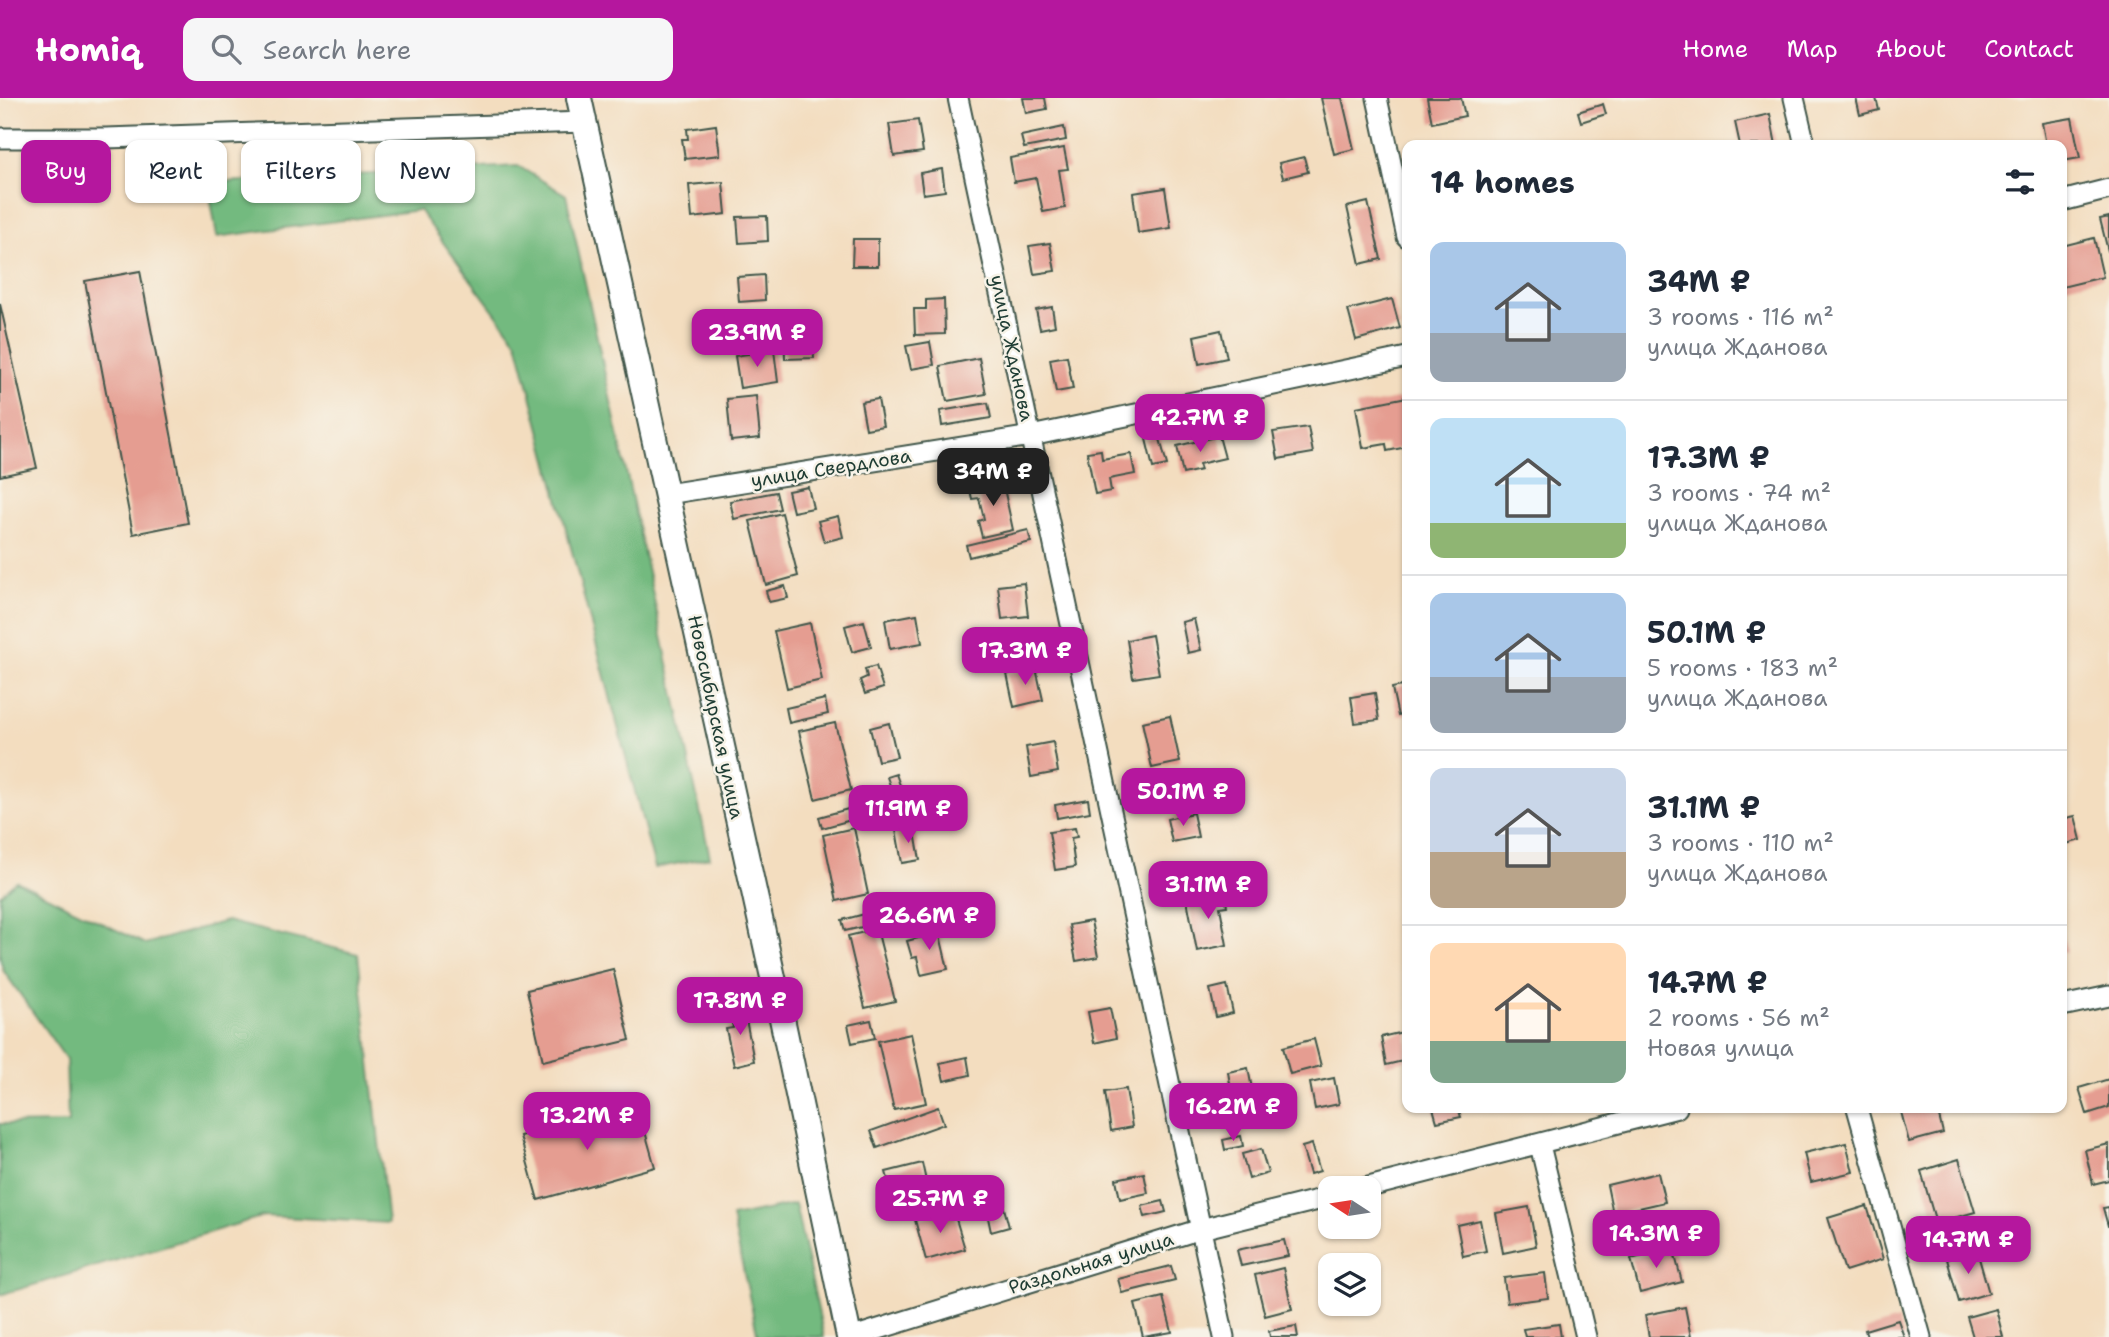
<!DOCTYPE html>
<html lang="en">
<head>
<meta charset="utf-8">
<style>
  body { margin:0; font-family:"Shantell Sans",sans-serif; background:#f6f6f7; color:#1f2937; height:100vh; display:flex; flex-direction:column; font-size:26px; white-space:nowrap }
  * { box-sizing:border-box; margin:0 }
  p { font-size:23px; color:#747a83 }
  .icon { flex:none; width:38px; height:38px; fill:none; stroke:currentColor; stroke-width:2; stroke-linecap:round; stroke-linejoin:round }
  .map { position:relative; flex:1; overflow:hidden }
  .side { position:absolute; left:1402px; top:42px; width:665px; height:973px; display:flex; flex-direction:column; background:#fff; border-radius:14px; box-shadow:0 2px 5px #0004 }
  .side>* { flex:none }
  .banner { position:absolute; left:21px; top:42px; width:665px; height:63px; display:flex; gap:14px }
  .needle { width:46px; rotate:282deg }
  .fabs { position:absolute; left:1318px; top:1078px; display:grid; gap:14px }
  .fabs a { display:grid; place-items:center; width:63px; height:63px; border-radius:14px; background:#fff; box-shadow:0 2px 5px #0004; font-size:35px }
  .price { position:absolute; translate:-50% -60px; padding:0 16px; border-radius:14px; background:#b5179e; color:#fff; font-size:23px; line-height:46px; filter:drop-shadow(0 2px 4px #0008) }
  .price::after { content:''; position:absolute; left:50%; top:42px; width:21px; height:16px; margin-left:-10px; background:inherit; clip-path:polygon(0 0,100% 0,50% 100%) }
  .price.current { background:#222; color:#fff }
  ul { padding:0; list-style:none }
  li { display:flex; align-items:center; gap:21px; height:175px; padding:0 28px }
  li+li { border-top:2px solid #e0e1e3 }
  li span { display:grid; place-items:center; flex:none; width:196px; height:140px; border-radius:14px; color:#555 }
  li>.icon { margin-inline-start:auto }
  span .icon { width:84px; height:84px; fill:#fffc; stroke-width:1 }
  li b { font-size:30px }
  h2 { display:flex; justify-content:space-between; align-items:center; height:84px; padding:0 28px; font-size:30px }
  .tag { padding:0 24px; border-radius:14px; background:#fff; box-shadow:0 2px 5px #0004; font-size:24px; line-height:63px }
  .tag.current { background:#b5179e; color:#fff }
  header { display:flex; align-items:center; gap:42px; box-sizing:border-box; height:98px; padding:0 35px; background:#b5179e; color:#fff }
  header strong { font-size:33px }
  nav { display:flex; gap:38px; margin-inline-start:auto; font-size:24px }
  .search { width:490px; height:63px; background:#f6f6f7; display:flex; align-items:center; gap:18px; box-sizing:border-box; padding:0 24px; border-radius:14px; color:#747a83; font-size:26px }
  .map>svg:first-child { display:block }
  .forest { fill:#73ba7f; stroke:#497c5a; stroke-width:2 }
  .building { fill:#e59d91 }
  .lines { fill:none; stroke-linecap:round; stroke-linejoin:round }
  .minor-casing { stroke:#3f5549; stroke-width:23 }
  .tertiary-casing { stroke:#3f5549; stroke-width:28 }
  .minor { stroke:#fff; stroke-width:19 }
  .tertiary { stroke:#fff; stroke-width:24 }
  .labels { text-anchor:middle; dominant-baseline:central; stroke-width:5; stroke-linejoin:round; paint-order:stroke }
  .street-label { font-size:19px; fill:#1f3d34; stroke:#f7f3e8 }
</style>
</head>
<body>
<header>
<strong>Homiq</strong>
<div class="search"><svg class="icon" aria-label="search" viewBox="0 0 24 24"><circle cx="10" cy="10" r="6"/><path d="M15 15l6 6"/></svg>Search here</div>
<nav><a>Home</a><a>Map</a><a>About</a><a>Contact</a></nav>
</header>
<div class="map">
<svg width="2109" height="1239" viewBox="0 0 2109 1239">
  <rect width="100%" height="100%" fill="#f7f3e8"/>
  <filter id="ink" filterUnits="userSpaceOnUse"><feTurbulence type="fractalNoise" baseFrequency=".0143" numOctaves="2"/><feDisplacementMap in="SourceGraphic" scale="14" xChannelSelector="R" yChannelSelector="G"/><feConvolveMatrix kernelMatrix="1 2 1 2 8 2 1 2 1" color-interpolation-filters="sRGB"/></filter>
  <filter id="wash" filterUnits="userSpaceOnUse"><feTurbulence type="fractalNoise" baseFrequency=".00686" numOctaves="4" result="noise"/><feDisplacementMap in="SourceGraphic" scale="28" xChannelSelector="R" yChannelSelector="G"/><feGaussianBlur stdDeviation="1.57" result="paint"/><feColorMatrix in="noise" values="0 0 0 0 0 0 0 0 0 0 0 0 0 0 0 0 0 1.4 0 .05"/><feComposite in="paint" operator="in"/></filter>
  <g filter="url(#wash)">
    <rect width="100%" height="100%" fill="#f3ddbf"/>
    <!-- forest -->
    <path class="forest" d="M518,68l48,29 144,662 -55,11 -138,-526 -98,-132 -202,27 -9,-54z
      M16,783l129,63 81,-23 132,33 30,269 -124,-7 -264,79v-171l68,-1 -2,-64 -63,-89 -3,-13v-62z
      M795,1106l29,133h-66l-26,-120z"/>
    <g id="blocks">
      <!-- building -->
      <path class="building" d="M1023,0h22l2,11 -21,4z
        M1321,0h21l12,51 -20,5z
        M1427,0h34l4,18 -33,7z
        M1856,0h20l3,12 -19,5z
        M1603,6l3,10 -25,8 -3,-10z
        M1770,16l6,31h-36l-5,-23z
        M2072,20l8,40 -18,3v-16h-16l-4,-22z
        M918,22l5,32 -29,4 -5,-32z
        M716,27l4,30 -35,4 -3,-20h6l-1,-10z
        M1064,29l2,13 -42,8 -3,-12z
        M1064,50l4,21 -9,1 6,38 -22,4 -7,-34 -22,4 -4,-24z
        M1304,59l4,15 -25,6 -4,-15z
        M942,71l3,22 -22,3 -3,-21z
        M723,84l3,32 -34,4 -3,-33z
        M1165,90l6,40 -33,5 -5,-40z
        M1368,104l13,57 -21,5 -13,-57z
        M767,118l1,25 -29,2 -2,-26z
        M2109,119v34h-1l-8,-32z
        M2094,140l9,39 -41,10v-41z
        M853,141h25v27h-26z
        M1050,145l5,28 -21,3 -5,-28z
        M140,173l48,252 -55,11 -48,-253z
        M764,177l1,25 -26,2 -2,-25z
        M944,201l1,35 -30,1 -1,-26h12v-9z
        M1392,201l8,29 -44,12 -8,-30z
        M0,206l37,164 -37,8z
        M1052,209l3,19 -15,3 -4,-19z
        M812,230l2,30 -29,1 -1,-30z
        M1221,232l6,28 -28,6 -5,-28z
        M930,244l4,23 -23,4 -5,-23z
        M774,252l4,32 -38,6 -5,-32z
        M1067,258l6,33 -17,3 -6,-33z
        M979,260l7,36 -39,7 -7,-35z
        M756,298l4,42 -29,3 -4,-42z
        M1407,299v50l-20,4 -1,-7 -23,4 -7,-41z
        M878,301l5,27 -17,3 -5,-27z
        M988,305l3,15 -49,8 -2,-15z
        M1308,329l5,26 -35,6 -5,-27z
        M1159,337l8,30 -14,3 -7,-29z
        M1219,338l6,22 -26,6 2,6 -18,4 -6,-28z
        M1101,352l1,9 29,-5 4,20 -26,5 2,12 -16,3 -8,-42z
        M1002,381l11,51 -31,7 -4,-16 6,-2 -5,-21 -7,1 -3,-13z
        M808,389l5,21 -20,4 -5,-21z
        M776,394l4,17 -46,10 -4,-18z
        M782,415l16,63 -32,9 -16,-64z
        M838,418l5,21 -19,5 -6,-21z
        M1028,432l3,12 -62,15 -3,-12z
        M1024,485l4,33 -26,3 -4,-33z
        M785,488l3,12 -19,4 -3,-11z
        M917,516l5,29 -32,6 -5,-29z
        M1194,521l7,31 -13,3 -6,-31z
        M864,523l7,26 -19,5 -7,-26z
        M810,525l12,57 -35,8 -13,-57z
        M1152,537l7,39 -26,4 -6,-38z
        M876,568l7,22 -18,6 -5,-14 7,-3 -2,-8z
        M1036,570l7,32 -29,7 -7,-33z
        M1407,587v29l-9,2 -6,-28z
        M1375,595l4,27 -24,3 -4,-26z
        M825,601l3,15 -39,9 -3,-15z
        M1170,618l10,46 -28,6 -10,-46z
        M835,625l16,67 -36,9 -16,-68z
        M889,625l8,34 -19,4 -8,-33z
        M1053,644l5,30 -27,5 -5,-30z
        M896,676l5,14 -9,3 -5,-14z
        M1088,701l2,13 -33,6 -2,-13z
        M848,711l3,11 -29,8 -3,-11z
        M1193,715l5,24 -26,5 -5,-23z
        M2075,718l6,24 -15,4 -4,-25z
        M914,729l6,33 -18,3 -6,-33z
        M854,730l14,66 -31,7 -14,-66z
        M1075,730l2,9 -6,1 4,29 -20,3 -6,-38z
        M1224,794l3,14 -7,1 7,38 -30,6 -10,-51z
        M876,813l3,12 -34,8 -3,-11z
        M1091,823l7,36 -22,4 -7,-36z
        M938,829l10,42 -27,6 -4,-18 -5,1 -5,-17 15,-4 -2,-6z
        M877,831l18,72 -30,7 -17,-72z
        M2062,837l5,16 -5,1z
        M613,871l17,71 -87,21 -16,-71z
        M1227,887l6,28 -17,4 -6,-28z
        M743,906l11,57 -20,5 -8,-37 7,-1 -4,-21z
        M1110,910l6,30 -22,5 -6,-31z
        M871,922l4,18 -23,5 -4,-18z
        M1407,933v29l-21,5 -5,-28z
        M911,936l15,69 -32,7 -16,-69z
        M1314,941l7,27 -31,8 -7,-27z
        M967,959l3,18 -26,6 -4,-18z
        M1248,970l6,31 -21,3 -5,-30z
        M1334,980l5,26 -24,5 -5,-26z
        M2109,981v28l-22,7 -8,-26z
        M1126,991l6,38 -21,4 -6,-39z
        M637,1005l18,64 -117,33 -18,-64z
        M938,1009l6,17 -67,24 -6,-17z
        M1433,1010h25l3,9 -24,5z
        M1900,1010h37l6,25 -34,9z
        M1241,1038l2,10 -18,4 -2,-10z
        M1846,1045l7,29 -42,10 -7,-29z
        M1312,1046l8,27 -10,3 -8,-27z
        M2109,1046v36l-16,4 -8,-34z
        M1261,1051l7,24 -19,6 -7,-25z
        M1959,1061l16,53 -39,11 -15,-52z
        M922,1065l4,18 -35,9 -5,-18z
        M1144,1075l4,20 -28,6 -4,-20z
        M1658,1075l7,29 -52,12 -6,-29z
        M1163,1103l3,11 -21,5 -3,-11z
        M1003,1106l6,23 -18,5 -5,-24z
        M1867,1108l16,53 -38,12 -17,-53z
        M1529,1109l7,39 -33,7 -7,-40z
        M2109,1109v19h-1l-5,-18z
        M953,1111l12,40 -39,11 -11,-40z
        M1480,1122l6,31 -23,5 -6,-31z
        M1284,1142l4,16 -47,10 -4,-16z
        M1673,1150l9,34 -42,11 -9,-34z
        M1977,1153l12,42 -30,9 -12,-43z
        M1171,1168l4,14 -53,13 -4,-14z
        M1283,1170l9,41 -27,7 -10,-41z
        M1545,1175l3,25 -41,5 -3,-25z
        M1163,1199l9,35 -29,5 -8,-33z
        M1685,1209l6,30h-42l-4,-22z
        M1996,1211l7,28h-30l-6,-20z
        M1898,1222l6,17h-37l-2,-7z
        M1559,1226l2,13h-36l-2,-8z
        M1296,1228l2,11h-28l-1,-6z"/>
    </g>
  </g>
  <g filter="url(#ink)">
    <use href="#blocks" fill-opacity="0" stroke="#3f5549" stroke-width="2"/>
    <g class="lines">
      <!-- minor casing -->
      <g class="minor-casing">
        <path id="minor" d="M958,0l266,1239
          M1377,0l30,139
          M1794,0l11,47
          M0,40h106l479,-16
          M2062,103l47,-12
          M667,396l364,-58 376,-79
          M2062,908l47,-10
          M1857,1010l64,229
          M1540,1047l46,192
          M1365,1090l312,-80
          M853,1239l348,-108 129,-32"/>
      </g>
      <!-- tertiary casing -->
      <g class="tertiary-casing">
        <path id="tertiary" d="M579,0l201,911 69,328"/>
      </g>
      <!-- minor -->
      <use href="#minor" class="minor"/>
      <!-- tertiary -->
      <use href="#tertiary" class="tertiary"/>
    </g>
  </g>
  <g class="labels">
    <!-- street labels -->
    <g class="street-label">
      <text transform="translate(1012 250) rotate(78)">улица Жданова</text>
      <text transform="translate(831 370) rotate(-9)">улица Свердлова</text>
      <text transform="translate(716 619) rotate(78)">Новосибирская улица</text>
      <text transform="translate(1091 1165) rotate(-17)">Раздольная улица</text>
    </g>
  </g>
</svg>
<div class="fabs">
<a><svg class="needle" viewBox="-14 -14 28 28"><path d="M0-13l5 13h-10z" fill="#e53935"/><path d="M0 13l5-13h-10z" fill="#747a83"/></svg></a>
<a><svg class="icon" aria-label="layers" viewBox="0 0 24 24"><path d="M12 4l9 5-9 5-9-5zM3 14l9 5 9-5"/></svg></a>
</div>
<b class="price" style="left:757px;top:271px">23.9M ₽</b>
<b class="price" style="left:1200px;top:356px">42.7M ₽</b>
<b class="price current" style="left:993px;top:410px">34M ₽</b>
<b class="price" style="left:1025px;top:589px">17.3M ₽</b>
<b class="price" style="left:1183px;top:730px">50.1M ₽</b>
<b class="price" style="left:908px;top:747px">11.9M ₽</b>
<b class="price" style="left:1208px;top:823px">31.1M ₽</b>
<b class="price" style="left:929px;top:854px">26.6M ₽</b>
<b class="price" style="left:740px;top:939px">17.8M ₽</b>
<b class="price" style="left:1233px;top:1045px">16.2M ₽</b>
<b class="price" style="left:587px;top:1054px">13.2M ₽</b>
<b class="price" style="left:940px;top:1137px">25.7M ₽</b>
<b class="price" style="left:1656px;top:1172px">14.3M ₽</b>
<b class="price" style="left:1968px;top:1178px">14.7M ₽</b>
<div class="banner">
<a class="tag current">Buy</a>
<a class="tag">Rent</a>
<a class="tag">Filters</a>
<a class="tag">New</a>
</div>
<section class="side">
<h2>14 homes<svg class="icon" aria-label="filters" viewBox="0 0 24 24"><path d="M4 7h16M4 17h16"/><circle cx="9" cy="7" r="2"/><circle cx="15" cy="17" r="2"/></svg></h2>
<ul>
<li><span style="background:linear-gradient(#a9c7e8 65%,#9aa5b1 0)"><svg class="icon" aria-label="home" viewBox="0 0 24 24"><path d="M3 11l9-7 9 7M6 9v11h12V9"/></svg></span><div><b>34M ₽</b><p>3 rooms · 116 m²</p><p>улица Жданова</p></div></li>
<li><span style="background:linear-gradient(#bfe0f5 75%,#8fb573 0)"><svg class="icon" aria-label="home" viewBox="0 0 24 24"><path d="M3 11l9-7 9 7M6 9v11h12V9"/></svg></span><div><b>17.3M ₽</b><p>3 rooms · 74 m²</p><p>улица Жданова</p></div></li>
<li><span style="background:linear-gradient(#a9c7e8 60%,#9aa5b1 0)"><svg class="icon" aria-label="home" viewBox="0 0 24 24"><path d="M3 11l9-7 9 7M6 9v11h12V9"/></svg></span><div><b>50.1M ₽</b><p>5 rooms · 183 m²</p><p>улица Жданова</p></div></li>
<li><span style="background:linear-gradient(#c9d6e8 60%,#b9a48a 0)"><svg class="icon" aria-label="home" viewBox="0 0 24 24"><path d="M3 11l9-7 9 7M6 9v11h12V9"/></svg></span><div><b>31.1M ₽</b><p>3 rooms · 110 m²</p><p>улица Жданова</p></div></li>
<li><span style="background:linear-gradient(#ffd9b3 70%,#7fa58c 0)"><svg class="icon" aria-label="home" viewBox="0 0 24 24"><path d="M3 11l9-7 9 7M6 9v11h12V9"/></svg></span><div><b>14.7M ₽</b><p>2 rooms · 56 m²</p><p>Новая улица</p></div></li>
</ul>
</section>
</div>
</body>
</html>
